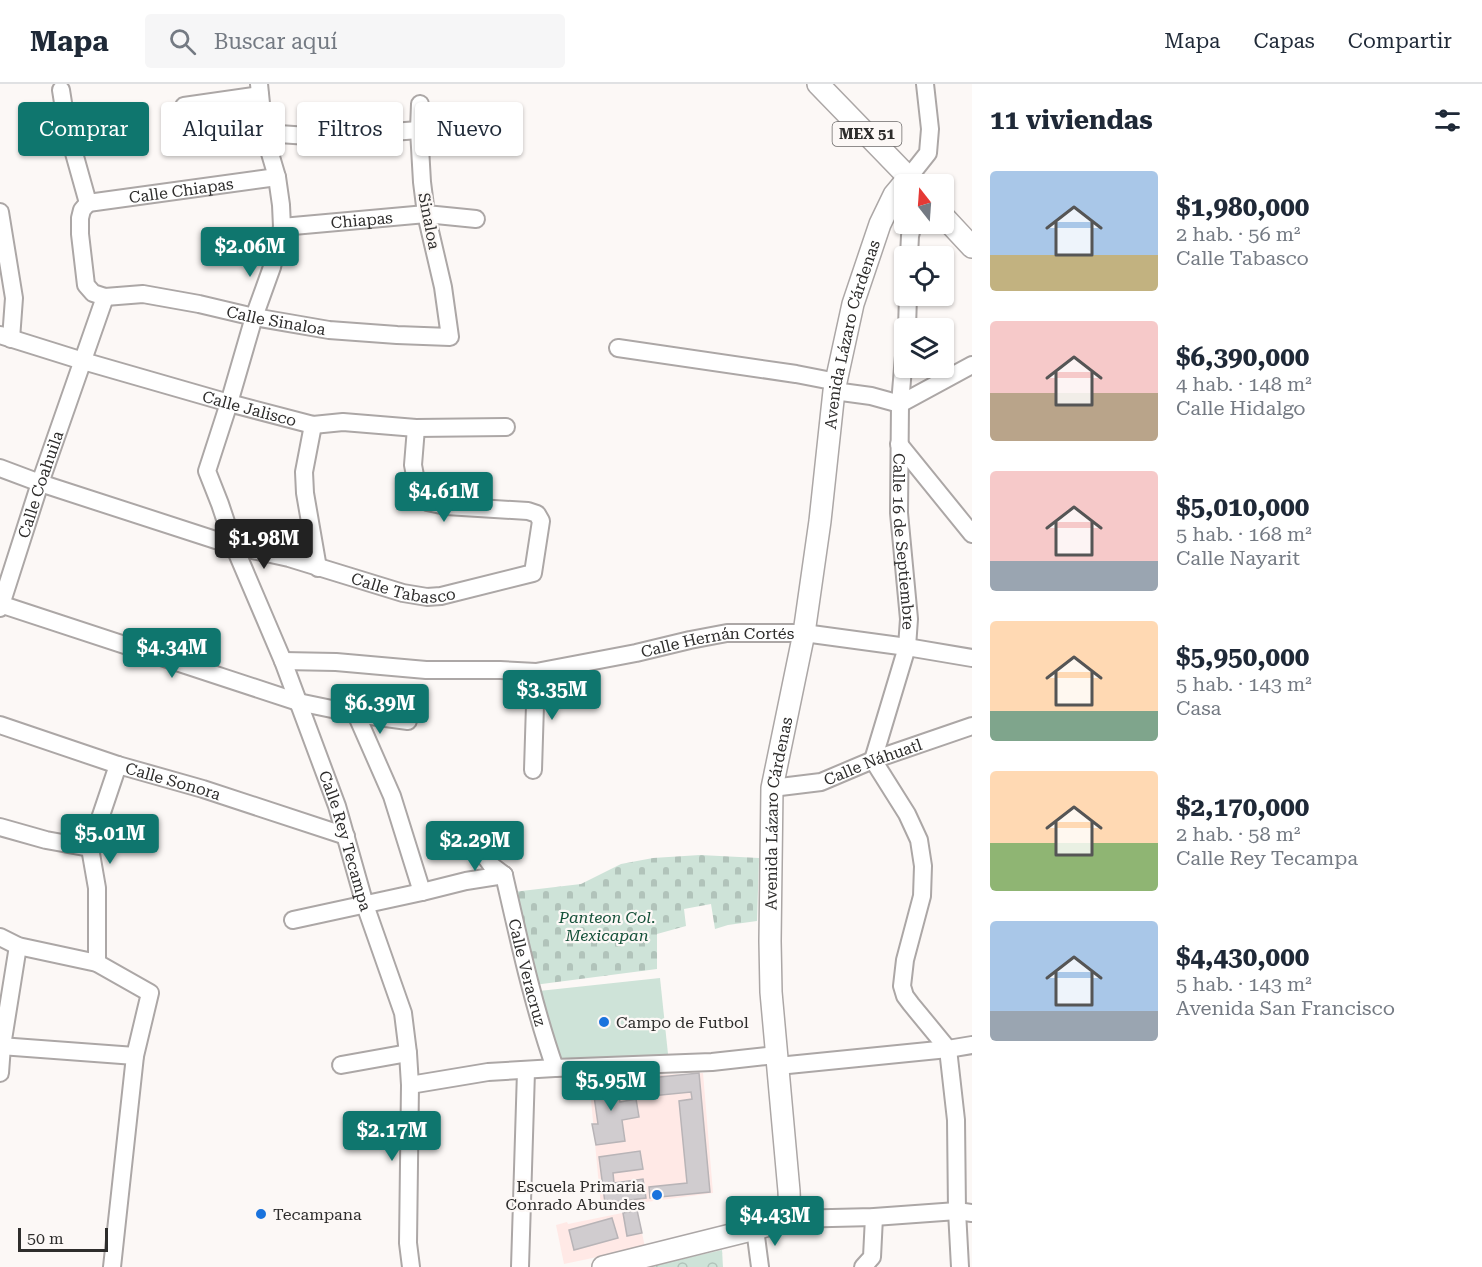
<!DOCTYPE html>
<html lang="es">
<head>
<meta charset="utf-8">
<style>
  body { margin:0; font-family:"Roboto Serif",serif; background:#f6f6f7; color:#1f2937; height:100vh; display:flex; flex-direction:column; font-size:22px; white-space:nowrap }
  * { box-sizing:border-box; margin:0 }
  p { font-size:20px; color:#747a83 }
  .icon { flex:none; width:33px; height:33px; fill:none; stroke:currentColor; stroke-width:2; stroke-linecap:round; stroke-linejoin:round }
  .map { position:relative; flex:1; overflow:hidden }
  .details { display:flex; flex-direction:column; background:#fff; width:510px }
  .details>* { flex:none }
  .guide { position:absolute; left:18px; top:18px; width:570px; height:54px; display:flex; gap:12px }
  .needle { width:39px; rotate:343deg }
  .tools { position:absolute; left:894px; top:90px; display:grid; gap:12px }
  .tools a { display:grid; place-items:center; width:60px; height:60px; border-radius:6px; background:#fff; box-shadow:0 2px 4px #0004; font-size:30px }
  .scale { position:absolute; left:18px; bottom:15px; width:90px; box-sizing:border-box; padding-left:6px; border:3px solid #2e2d2c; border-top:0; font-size:16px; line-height:21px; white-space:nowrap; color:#2e2d2c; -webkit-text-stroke:4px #fcf8f6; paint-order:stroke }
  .price { position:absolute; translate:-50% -51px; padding:0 14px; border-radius:6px; background:#0f766e; color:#fff; font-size:20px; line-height:39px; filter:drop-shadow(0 2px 3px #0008) }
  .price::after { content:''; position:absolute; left:50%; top:36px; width:18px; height:14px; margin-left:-9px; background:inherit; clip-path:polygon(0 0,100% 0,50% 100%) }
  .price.current { background:#222; color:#fff }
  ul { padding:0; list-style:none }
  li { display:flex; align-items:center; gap:18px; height:150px; padding:0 18px }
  li span { display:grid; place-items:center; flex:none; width:168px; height:120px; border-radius:6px; color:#555 }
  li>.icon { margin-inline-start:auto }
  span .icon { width:72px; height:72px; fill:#fffc; stroke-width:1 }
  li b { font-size:26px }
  h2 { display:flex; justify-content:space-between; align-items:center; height:72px; padding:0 18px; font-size:26px }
  .pill { padding:0 21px; border-radius:6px; background:#fff; box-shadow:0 2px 4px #0004; font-size:21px; line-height:54px }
  .pill.current { background:#0f766e; color:#fff }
  header { display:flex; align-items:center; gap:36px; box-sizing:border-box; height:84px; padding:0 30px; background:#fff; border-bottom:2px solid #e0e1e3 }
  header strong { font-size:28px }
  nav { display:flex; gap:33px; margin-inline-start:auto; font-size:21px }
  .search { width:420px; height:54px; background:#f6f6f7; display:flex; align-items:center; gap:15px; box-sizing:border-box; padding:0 21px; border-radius:6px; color:#747a83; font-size:22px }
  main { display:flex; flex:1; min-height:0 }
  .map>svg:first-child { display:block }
  .education { fill:#ffe9e6 }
  .grass { fill:#cee3d8 }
  .forest { fill:url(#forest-crowns) }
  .cemetery { fill:url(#cemetery-stones) }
  .building { fill:#d0cccf; stroke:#b8b4b7; stroke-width:1.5 }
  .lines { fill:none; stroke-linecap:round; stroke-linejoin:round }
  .minor-casing { stroke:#aca7a6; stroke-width:20 }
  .major-casing { stroke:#aca7a6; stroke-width:24 }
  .minor { stroke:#fff; stroke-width:16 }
  .major { stroke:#fff; stroke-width:21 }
  .poi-dot { fill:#1a73dd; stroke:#fcf8f6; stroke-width:2 }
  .labels { text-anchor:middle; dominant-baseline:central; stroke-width:4.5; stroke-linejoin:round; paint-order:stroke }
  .shield { fill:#fcf8f6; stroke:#6c6a69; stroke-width:1.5 }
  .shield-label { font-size:15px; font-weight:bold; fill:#2e2d2c }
  .street-label { font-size:16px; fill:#2e2d2c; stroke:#fcf8f6 }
  .park-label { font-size:16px; font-style:italic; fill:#145038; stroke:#fcf8f6 }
  .poi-label { font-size:16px; fill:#2e2d2c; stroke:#fcf8f6; text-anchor:start }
</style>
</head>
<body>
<header>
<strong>Mapa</strong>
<div class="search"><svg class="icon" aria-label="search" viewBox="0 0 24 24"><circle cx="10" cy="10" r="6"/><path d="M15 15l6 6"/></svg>Buscar aquí</div>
<nav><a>Mapa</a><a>Capas</a><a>Compartir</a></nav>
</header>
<main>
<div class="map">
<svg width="972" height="1183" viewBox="0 0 972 1183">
  <defs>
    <pattern id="forest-crowns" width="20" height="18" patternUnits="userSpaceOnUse" patternTransform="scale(1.5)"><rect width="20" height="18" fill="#cee3d8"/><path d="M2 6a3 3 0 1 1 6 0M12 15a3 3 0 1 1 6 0" fill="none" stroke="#b1c3ba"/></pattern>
    <pattern id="cemetery-stones" width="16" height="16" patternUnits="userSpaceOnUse" patternTransform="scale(1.5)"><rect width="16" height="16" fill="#cee3d8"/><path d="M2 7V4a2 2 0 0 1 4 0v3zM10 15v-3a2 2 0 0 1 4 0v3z" fill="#b1c3ba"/></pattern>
  </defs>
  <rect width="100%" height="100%" fill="#fcf8f6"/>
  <!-- education -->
  <path class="education" d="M703,989l10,120 -112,15 -12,-130z
    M637,1126l8,37 -81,17 -8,-39 11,-3 1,2z"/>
  <!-- grass -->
  <path class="grass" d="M660,894l8,76 -120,13 -9,-76z"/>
  <!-- forest -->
  <path class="forest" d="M722,1166l1,17h-76z"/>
  <!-- cemetery -->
  <path class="cemetery" d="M700,771l59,3 -2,63 -29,4 -13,4 -4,-25 -27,5 2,17 -29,8v35l-123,16 -21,-93 68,-8 40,-20 32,-6z"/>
  <!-- building -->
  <path class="building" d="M699,989l11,119 -60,6 -1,-11 38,-4 -8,-82 13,-2 -1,-7 -60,6 -1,-18z
    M616,994l4,24 16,-3 3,18 -17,3 3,21 -29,4 -4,-21h6l-6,-42z
    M640,1067l3,18 -30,4 1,10 29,-4 3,19 -41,5 -6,-46z
    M637,1126l5,23 -15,3 -4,-23z
    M612,1134l6,20 -44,12 -5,-20z"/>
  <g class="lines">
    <!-- minor casing -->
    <g class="minor-casing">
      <g id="minor">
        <path id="s1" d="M259,0l5,49 13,44 4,28 1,22 -10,40 -18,50 -25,86 -22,68 13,33 14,42 49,115 54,145 28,99 38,108 5,40 2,32 -2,158 3,24"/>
        <path d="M61,6l6,38 21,75"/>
        <path d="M184,22l76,-11"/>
        <path d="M264,49l59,4 96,-7"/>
        <path d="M909,93l19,-24 2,-24 -5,-45"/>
        <path id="s2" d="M88,119l-6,7 -2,8v16l6,51 7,8 12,4 38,-3 56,10 55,13 75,13 68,5 53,2 -7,-50 -17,-73 -4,-32 -3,-52 1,-26"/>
        <path id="s3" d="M88,119l189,-26"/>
        <path d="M0,128l14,86 -3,41"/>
        <path id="s4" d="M282,143l144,-13 50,5"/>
        <path d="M909,172l1,-20 3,-12"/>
        <path d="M907,244l1,-32"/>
        <path id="s5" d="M0,251l83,26 146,42 84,22 30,-3 73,6 90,-1"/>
        <path d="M618,264l178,26 41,8"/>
        <path id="s6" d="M904,272l-4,48 -1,109 10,106 -2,28 -34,113 34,54 12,26 4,26 -1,30 -17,64 -3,26 3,10 6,8 37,45 8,71 1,91 3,56"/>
        <path d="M834,307l37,5 29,8 72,-39"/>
        <path d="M313,341l-9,47 1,21 13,75"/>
        <path d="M899,360l73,90"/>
        <path id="s7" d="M0,384l40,15 194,63 55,12 114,35 24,4 14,-1 92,-23 8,-52 -4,-7 -9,-3 -82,-5 -19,-4 -10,-16 -4,-21 3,-37"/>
        <path d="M0,520l298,98 58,12 52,7"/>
        <path id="s8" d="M0,524l40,-125 65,-186"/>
        <path id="s9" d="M283,577l53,1 90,8h74l36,2 100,-19 54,-13 37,-7h77l103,14 65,11"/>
        <path d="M356,630l36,82 30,96"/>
        <path id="s10" d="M0,641l118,40 85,24 143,47"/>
        <path d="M533,686l3,-98"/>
        <path id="s11" d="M772,704l49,-6 52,-22 99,-34"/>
        <path d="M0,743l46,13 44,8"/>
        <path d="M474,757l18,25 12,9"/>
        <path id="s12" d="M504,791c15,65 29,130 51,193"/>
        <path d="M293,836l129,-28 44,-11 38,-6"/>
        <path d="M0,853l18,9 79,17 53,30 -15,63 -23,211"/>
        <path d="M97,879v-75l-7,-40 28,-83"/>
        <path d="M0,962l135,10"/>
        <path d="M341,981l67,-12"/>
        <path d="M778,982l170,-17 24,-4"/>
        <path d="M0,989l2,-27 16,-100"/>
        <path d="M410,1001l78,-13 67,-4 157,-6 64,-7"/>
        <path d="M790,1135l84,-2 83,-6 15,2"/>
        <path d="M755,1145l5,38"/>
        <path d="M520,1183l6,-196"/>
        <path d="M863,1183l9,-10 2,-40"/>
      </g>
    </g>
    <!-- major casing -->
    <g class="major-casing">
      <g id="major">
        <path d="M818,0l97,100"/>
        <path d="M944,133l28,30"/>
        <path id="s13" d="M603,1183l152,-38 35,-10 -1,-28 -18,-199 -1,-51 2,-153 32,-155 16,-112 14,-130 19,-87 27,-80 14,-29 15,-18"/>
      </g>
    </g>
    <!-- minor -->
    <use href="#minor" class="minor"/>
    <!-- major -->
    <use href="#major" class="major"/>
  </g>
  <!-- markers -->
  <g class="poi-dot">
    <circle cx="604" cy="938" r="6"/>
    <circle cx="657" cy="1111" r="6"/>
    <circle cx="261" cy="1130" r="6"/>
  </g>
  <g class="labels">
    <!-- shield labels -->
    <rect class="shield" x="832.5" y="38" width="69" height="24" rx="4.5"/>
    <g class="shield-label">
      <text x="867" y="50">MEX 51</text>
    </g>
    <!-- street labels -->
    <g class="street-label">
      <text stroke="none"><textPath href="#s3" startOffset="94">Calle Chiapas</textPath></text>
      <text stroke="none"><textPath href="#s4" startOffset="80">Chiapas</textPath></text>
      <text transform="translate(429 137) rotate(79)">Sinaloa</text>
      <text stroke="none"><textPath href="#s2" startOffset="282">Calle Sinaloa</textPath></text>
      <text stroke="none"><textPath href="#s13" startOffset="1086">Avenida Lázaro Cárdenas</textPath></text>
      <text stroke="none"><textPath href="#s5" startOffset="260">Calle Jalisco</textPath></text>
      <text stroke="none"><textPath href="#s8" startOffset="130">Calle Coahuila</textPath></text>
      <text stroke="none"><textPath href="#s6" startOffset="186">Calle 16 de Septiembre</textPath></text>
      <text stroke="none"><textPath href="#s7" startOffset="422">Calle Tabasco</textPath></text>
      <text stroke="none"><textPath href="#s9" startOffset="438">Calle Hernán Cortés</textPath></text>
      <text stroke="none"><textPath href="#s11" startOffset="105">Calle Náhuatl</textPath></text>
      <text stroke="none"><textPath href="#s10" startOffset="182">Calle Sonora</textPath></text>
      <text stroke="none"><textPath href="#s13" startOffset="600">Avenida Lázaro Cárdenas</textPath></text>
      <text stroke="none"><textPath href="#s1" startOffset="796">Calle Rey Tecampa</textPath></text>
      <text stroke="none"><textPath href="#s12" startOffset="100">Calle Veracruz</textPath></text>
    </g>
    <!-- park labels -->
    <g class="park-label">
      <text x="607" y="833">Panteon Col.<tspan x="607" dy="18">Mexicapan</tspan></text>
    </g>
    <!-- poi labels -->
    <g class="poi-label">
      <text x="616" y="938">Campo de Futbol</text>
      <text x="645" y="1102" text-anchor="end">Escuela Primaria<tspan x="645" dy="18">Conrado Abundes</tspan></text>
      <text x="273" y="1130">Tecampana</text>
    </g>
  </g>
</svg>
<div class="tools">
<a><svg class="needle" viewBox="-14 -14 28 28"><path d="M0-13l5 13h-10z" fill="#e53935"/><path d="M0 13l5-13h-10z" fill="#747a83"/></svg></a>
<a><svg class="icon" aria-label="locate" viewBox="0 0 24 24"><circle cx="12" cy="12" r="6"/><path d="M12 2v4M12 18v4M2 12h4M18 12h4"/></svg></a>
<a><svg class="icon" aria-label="layers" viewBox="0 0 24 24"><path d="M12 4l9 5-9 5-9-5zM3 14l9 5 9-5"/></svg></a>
</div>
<div class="scale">50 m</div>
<b class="price" style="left:250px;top:194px">$2.06M</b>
<b class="price" style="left:444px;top:439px">$4.61M</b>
<b class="price current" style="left:264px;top:486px">$1.98M</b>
<b class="price" style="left:172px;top:595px">$4.34M</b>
<b class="price" style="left:552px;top:637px">$3.35M</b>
<b class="price" style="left:380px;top:651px">$6.39M</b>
<b class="price" style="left:110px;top:781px">$5.01M</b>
<b class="price" style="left:475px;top:788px">$2.29M</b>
<b class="price" style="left:611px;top:1028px">$5.95M</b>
<b class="price" style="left:392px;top:1078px">$2.17M</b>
<b class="price" style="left:775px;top:1163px">$4.43M</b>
<div class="guide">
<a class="pill current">Comprar</a>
<a class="pill">Alquilar</a>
<a class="pill">Filtros</a>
<a class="pill">Nuevo</a>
</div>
</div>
<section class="details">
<h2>11 viviendas<svg class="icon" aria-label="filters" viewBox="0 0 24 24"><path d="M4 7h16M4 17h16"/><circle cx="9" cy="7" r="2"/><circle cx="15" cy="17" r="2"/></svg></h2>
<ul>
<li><span style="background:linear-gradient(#a9c7e8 70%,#c2b280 0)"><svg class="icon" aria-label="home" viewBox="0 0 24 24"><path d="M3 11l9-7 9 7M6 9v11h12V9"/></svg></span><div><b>$1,980,000</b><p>2 hab. · 56 m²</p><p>Calle Tabasco</p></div></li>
<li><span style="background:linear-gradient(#f6c9c9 60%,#b9a48a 0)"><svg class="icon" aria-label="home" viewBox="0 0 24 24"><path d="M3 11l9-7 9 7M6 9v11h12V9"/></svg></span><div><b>$6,390,000</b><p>4 hab. · 148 m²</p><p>Calle Hidalgo</p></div></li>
<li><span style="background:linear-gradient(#f6c9c9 75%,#9aa5b1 0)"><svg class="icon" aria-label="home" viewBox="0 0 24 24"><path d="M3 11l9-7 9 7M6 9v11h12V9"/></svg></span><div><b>$5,010,000</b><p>5 hab. · 168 m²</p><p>Calle Nayarit</p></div></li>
<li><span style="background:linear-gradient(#ffd9b3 75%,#7fa58c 0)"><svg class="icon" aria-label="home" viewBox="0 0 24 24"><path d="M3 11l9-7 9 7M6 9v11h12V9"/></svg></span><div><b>$5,950,000</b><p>5 hab. · 143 m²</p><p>Casa</p></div></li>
<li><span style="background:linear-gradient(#ffd9b3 60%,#8fb573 0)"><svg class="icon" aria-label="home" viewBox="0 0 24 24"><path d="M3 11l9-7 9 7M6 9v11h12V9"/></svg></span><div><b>$2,170,000</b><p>2 hab. · 58 m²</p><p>Calle Rey Tecampa</p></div></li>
<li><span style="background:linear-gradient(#a9c7e8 75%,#9aa5b1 0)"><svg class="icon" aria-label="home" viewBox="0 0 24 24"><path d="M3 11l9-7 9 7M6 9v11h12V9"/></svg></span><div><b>$4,430,000</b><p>5 hab. · 143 m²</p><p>Avenida San Francisco</p></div></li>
</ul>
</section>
</main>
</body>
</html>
